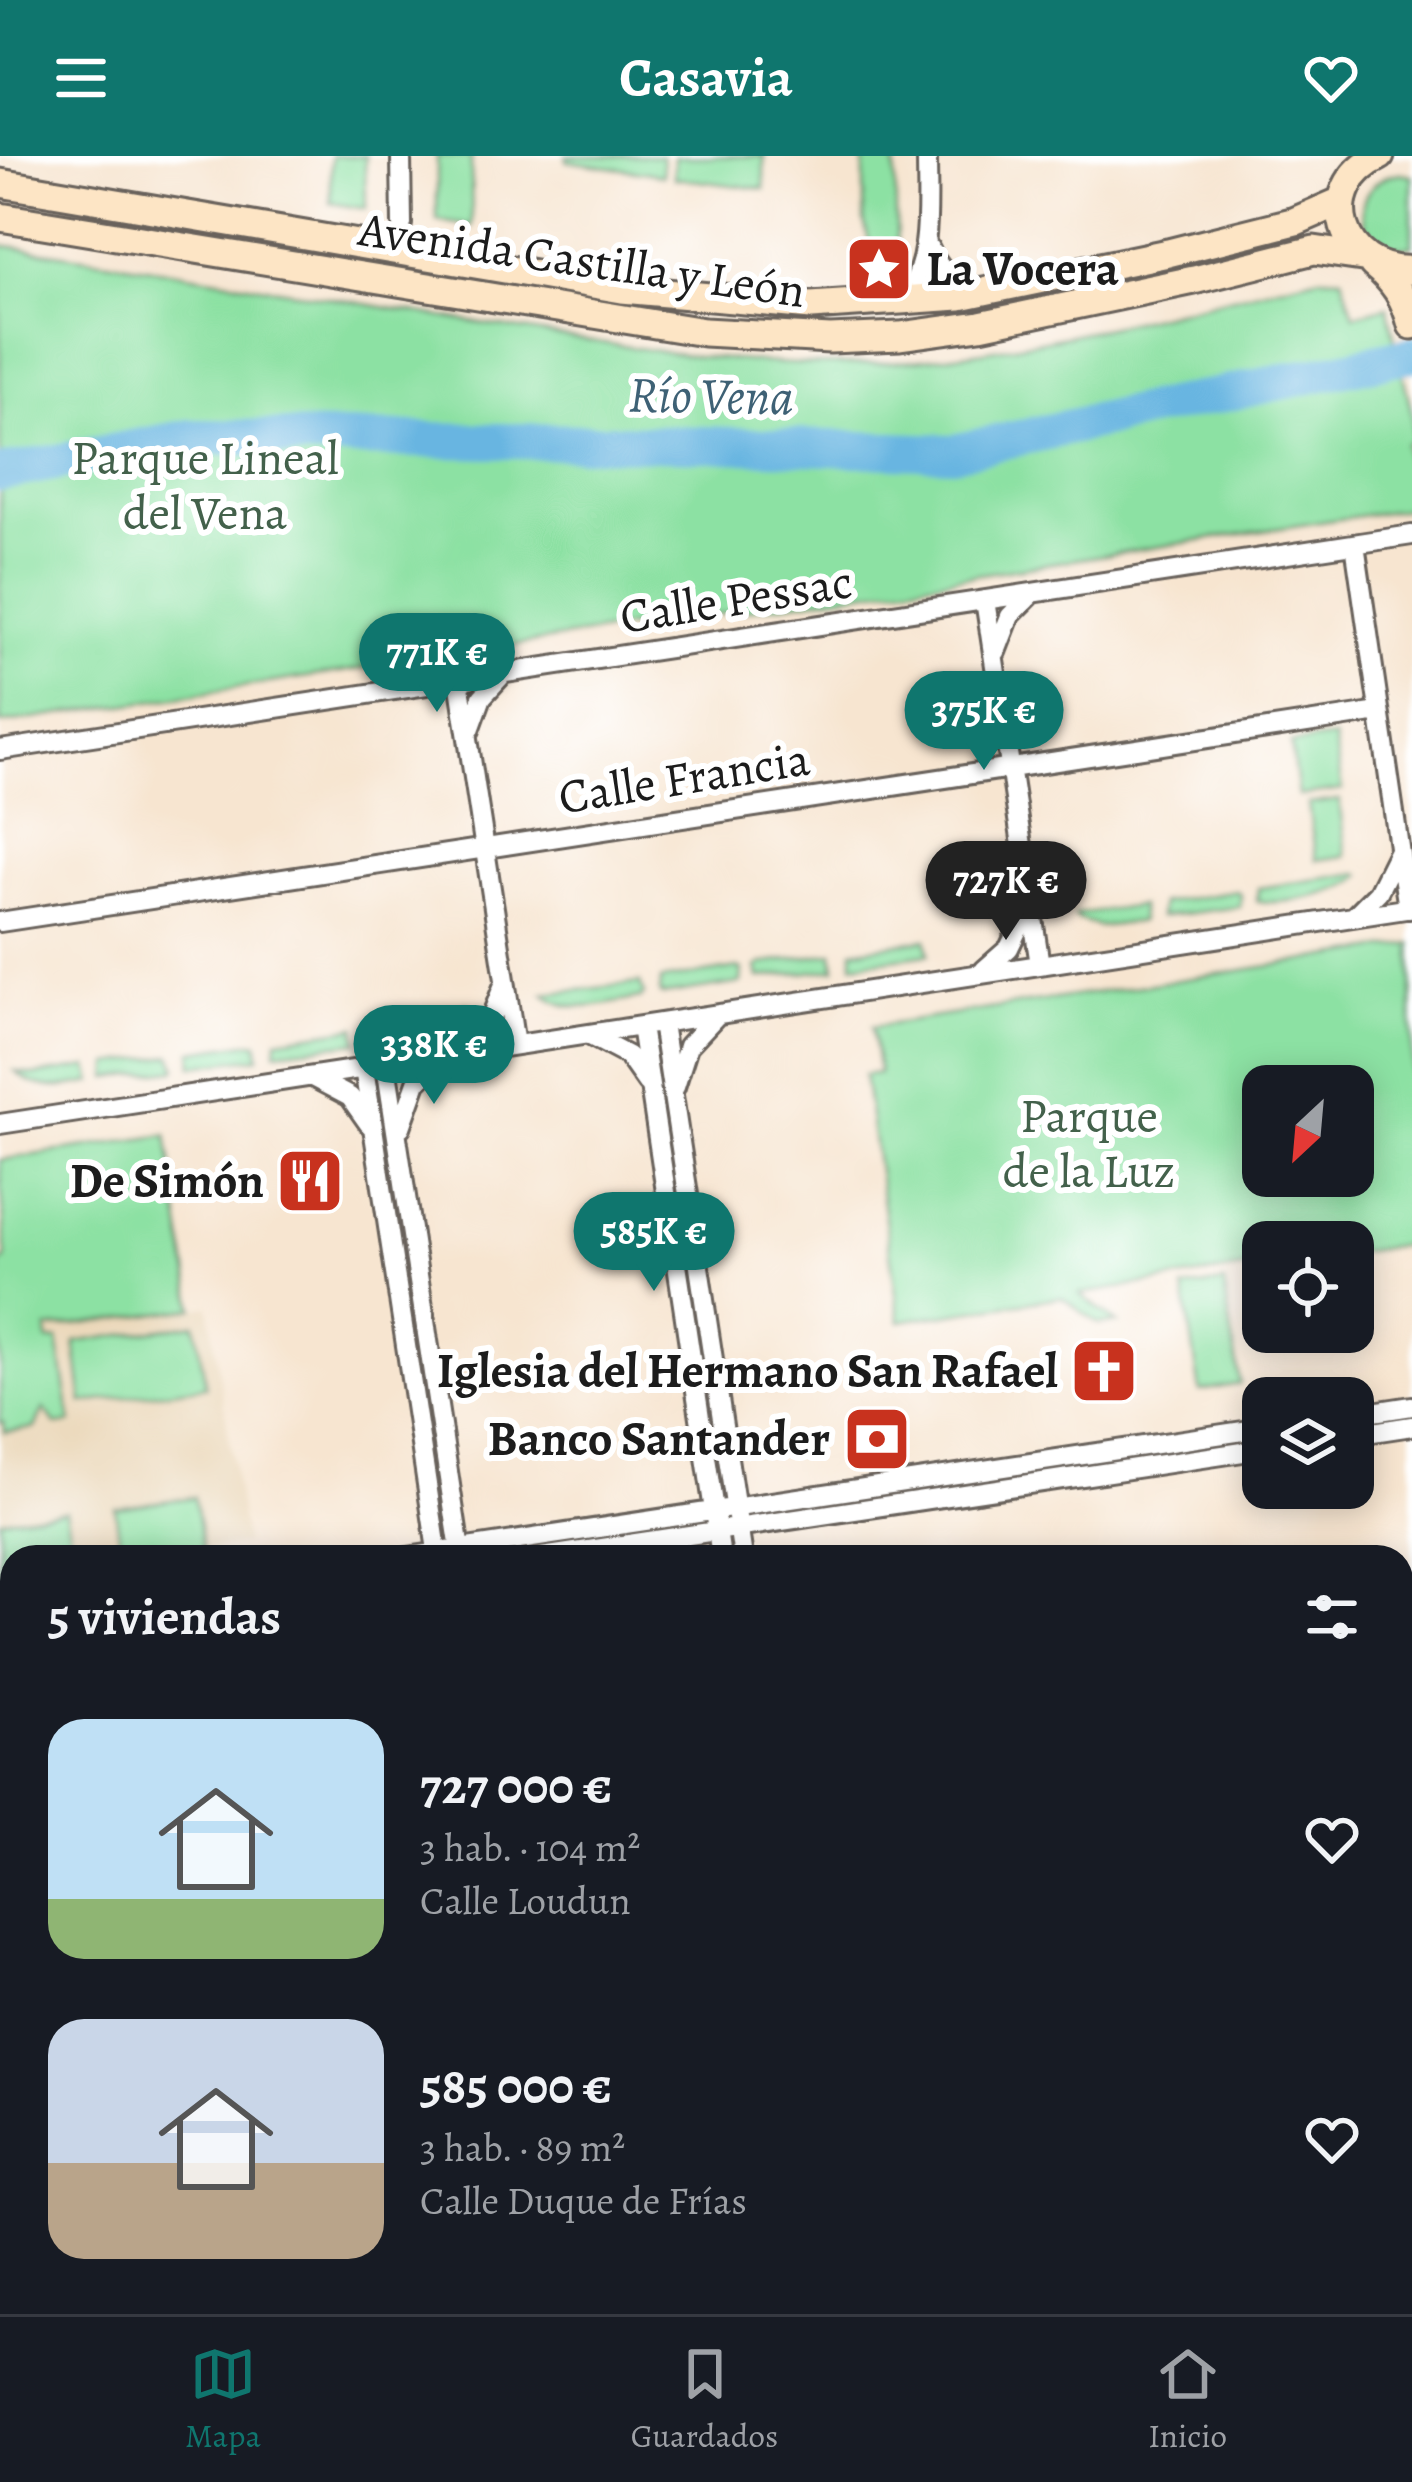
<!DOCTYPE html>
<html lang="es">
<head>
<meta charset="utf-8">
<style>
  body { margin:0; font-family:Alegreya,serif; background:#242831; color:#f1f3f6; height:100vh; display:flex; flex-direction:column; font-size:45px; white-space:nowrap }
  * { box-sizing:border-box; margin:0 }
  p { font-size:39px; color:#9ea1a6 }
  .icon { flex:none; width:66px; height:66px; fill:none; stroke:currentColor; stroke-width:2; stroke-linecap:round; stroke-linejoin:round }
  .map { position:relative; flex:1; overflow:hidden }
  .panel { position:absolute; left:0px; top:1389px; width:1413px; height:771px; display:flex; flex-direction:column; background:#171b24; border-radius:36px 36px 0 0; box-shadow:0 6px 30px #0003 }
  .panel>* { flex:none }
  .needle { width:78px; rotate:206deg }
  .fabs { position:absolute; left:1242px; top:909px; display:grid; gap:24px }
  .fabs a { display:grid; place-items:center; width:132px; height:132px; border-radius:24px; background:#171b24; box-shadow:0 6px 30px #0003; font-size:60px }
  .price { position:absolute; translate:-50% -102px; padding:0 27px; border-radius:42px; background:#0f766e; color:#fff; font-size:39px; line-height:78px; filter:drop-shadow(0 3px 6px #0008) }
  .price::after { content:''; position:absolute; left:50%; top:72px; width:36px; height:27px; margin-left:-18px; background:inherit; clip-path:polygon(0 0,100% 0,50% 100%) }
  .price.selected { background:#222; color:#fff }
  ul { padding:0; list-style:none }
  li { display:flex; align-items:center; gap:36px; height:300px; padding:0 48px }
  li span { display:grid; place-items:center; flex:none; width:336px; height:240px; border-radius:36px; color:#555 }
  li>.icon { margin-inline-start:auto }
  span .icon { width:144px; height:144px; fill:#fffc; stroke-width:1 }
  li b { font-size:51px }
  h2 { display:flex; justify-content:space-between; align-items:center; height:144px; padding:0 48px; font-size:51px }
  header { display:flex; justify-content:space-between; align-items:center; height:156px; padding:0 48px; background:#0f766e; color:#fff; font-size:54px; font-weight:700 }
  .tabs { display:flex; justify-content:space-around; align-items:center; height:168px; border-top:3px solid #363941; background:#171b24; font-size:33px; color:#9ea1a6 }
  .tabs a { display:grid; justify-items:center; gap:6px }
  .tabs .selected { color:#0f766e }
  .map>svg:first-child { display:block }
  .built { fill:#ebd8ba }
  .green { fill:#8ce1a3; stroke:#547e60; stroke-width:3; fill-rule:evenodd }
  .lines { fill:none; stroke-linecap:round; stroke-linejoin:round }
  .river { stroke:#67b5e1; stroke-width:36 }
  .street-casing { stroke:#69625b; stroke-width:24 }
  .secondary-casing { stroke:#69625b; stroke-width:33 }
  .street { stroke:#fff; stroke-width:18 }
  .secondary { stroke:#fde5c5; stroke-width:27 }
  .labels { text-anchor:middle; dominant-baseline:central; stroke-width:12; stroke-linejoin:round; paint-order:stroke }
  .street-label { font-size:48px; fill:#1c1c1c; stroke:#fff }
  .poi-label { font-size:48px; font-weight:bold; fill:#1c1c1c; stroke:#fff; text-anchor:end }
  .park-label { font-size:48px; fill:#43614b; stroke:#fff }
  .water-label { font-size:51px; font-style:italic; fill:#3e6175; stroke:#fff }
</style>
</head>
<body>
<header><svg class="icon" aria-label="menu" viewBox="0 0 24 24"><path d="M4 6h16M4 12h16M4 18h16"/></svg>Casavia<svg class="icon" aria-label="heart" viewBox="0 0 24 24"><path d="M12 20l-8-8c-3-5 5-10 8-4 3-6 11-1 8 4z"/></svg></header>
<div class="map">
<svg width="1412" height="2158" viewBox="0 0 1412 2158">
  <rect width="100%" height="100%" fill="#fff"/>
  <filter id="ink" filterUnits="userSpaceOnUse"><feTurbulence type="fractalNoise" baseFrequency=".00833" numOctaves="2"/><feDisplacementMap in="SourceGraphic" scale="24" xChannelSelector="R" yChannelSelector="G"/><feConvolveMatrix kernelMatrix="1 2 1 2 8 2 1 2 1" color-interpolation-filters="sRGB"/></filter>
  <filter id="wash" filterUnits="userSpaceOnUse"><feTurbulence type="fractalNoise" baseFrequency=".004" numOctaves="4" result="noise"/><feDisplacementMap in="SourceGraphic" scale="48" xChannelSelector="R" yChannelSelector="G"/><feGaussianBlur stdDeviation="2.7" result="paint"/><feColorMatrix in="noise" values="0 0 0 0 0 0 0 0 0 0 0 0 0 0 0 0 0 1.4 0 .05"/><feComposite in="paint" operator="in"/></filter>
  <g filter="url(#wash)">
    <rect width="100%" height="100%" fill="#f7e5d0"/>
    <!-- built -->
    <path class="built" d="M209,1150l36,238 -93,13h-140v21l-12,2v-244z"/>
    <!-- green -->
    <path class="green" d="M331,0h34l1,53 -35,-6z
      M437,0h34l1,70 -35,-5z
      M567,0h95l1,19 -96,-14z
      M764,0v33l-90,-11v-21z
      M864,0h31l2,104 -23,1 -10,-40z
      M1400,17l12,2v71c-57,12 -70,-65 -12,-73z
      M0,89c174,24 348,57 521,85 111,17 222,38 335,34 157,-6 312,-53 465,-88l21,1 12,38 33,-9 25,108v27l-7,3 7,64 -1412,216z
      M1334,582l8,52 -44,6 -7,-52z
      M1339,644l7,56 -30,4 -8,-56z
      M1359,717l3,2c-18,20 -80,30 -105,26l1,-13z
      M1237,735l4,4 -1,12 -81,10 2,-14z
      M1140,750v16l-41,5 -24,-9 1,-4z
      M926,783l3,15 -76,10v-14z
      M1412,788v300l-59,9v-11h-90v24l-183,28 37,29 -18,1 -38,-27 -161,24 -36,-246 15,-2 -7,-46zM1263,930h90v90h-90z
      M833,797l2,16 -76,9 -2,-11 4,-3z
      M738,812l4,2 -1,13 -79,12 -2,-3 1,-12z
      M640,827l4,12 -3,3c-32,5 -70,19 -97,-4z
      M467,848l-1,9 -25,15 -66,9 -1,-13 71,-11z
      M356,871l2,15 -82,9 1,-12z
      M253,886l5,1 1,14 -66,9 -1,-15z
      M172,899l5,12 -2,3 -66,8 1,-14z
      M89,911l4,15c-28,6 -55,11 -77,-10l19,3z
      M167,979l27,173 -147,21 1,12 10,-1 13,83 -15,2 -12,-16 -9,19 -30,4 -1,-10h-4v-160l6,-2 -6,-100z
      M1224,1127l16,101 -40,7 -16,-102z
      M195,1168l11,62 -123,17 -8,-61z
      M194,1341l9,53 -81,7 -7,-49z
      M65,1354l9,47h-62v21l-12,2v-61z
      M12,2018v130h28l1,7 -31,3 -10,-67v-71z
      M1401,2104l11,32v22h-122l-2,-10h113z
      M1048,2148h96l1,10h-96z"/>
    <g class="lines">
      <!-- river -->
      <path class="river" d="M0,317l190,-36 481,6 282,9 459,-98"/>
    </g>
  </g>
  <g filter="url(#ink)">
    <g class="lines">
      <!-- street casing -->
      <g class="street-casing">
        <path id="street" d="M401,0l1,68
          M928,90c12,24 21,35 47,44
          M904,147c29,-47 23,-94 23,-147
          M1355,388l53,365
          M985,444l55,365
          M996,496l14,-36 23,-23
          M459,524l56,365
          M470,574l12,-33 22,-24
          M0,594l1412,-215
          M1353,761l25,-25 20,-40
          M0,766l1379,-210
          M984,814l25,-22 20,-42
          M662,867l81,534
          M641,870l80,531
          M592,881l36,19 19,27
          M460,897l30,-33 13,-33
          M386,909l75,492
          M364,912l74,489
          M314,922l36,19 19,27
          M675,931l13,-41 29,-31
          M0,968l1412,-216
          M401,971l16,-45 26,-26
          M1353,1259l59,-9
          M1353,1279l59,-9
          M407,1401l856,-129
          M542,1401l721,-108
          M1401,1446l11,-2
          M0,1462l12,-2
          M0,1482l12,-2
          M1401,1688l11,-1
          M1401,1710l11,-2
          M0,1730l12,-2
          M0,1899l12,-1
          M0,1920l12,-1
          M552,2148l1,10
          M571,2148l2,10
          M833,2148l2,10
          M854,2148l2,10"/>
      </g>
      <!-- secondary casing -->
      <g class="secondary-casing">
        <path id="secondary" d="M1380,0c-67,31 -40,118 32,114
          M0,27l622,106 189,17 149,-10 208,-43 128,-32 46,-20
          M0,61l704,115 126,7 70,-3 80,-11 214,-45 120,-30 48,7
          M1373,108c22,18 32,34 39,61"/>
      </g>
      <!-- street -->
      <use href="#street" class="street"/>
      <!-- secondary -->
      <use href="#secondary" class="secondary"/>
    </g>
  </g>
  <!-- icons -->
  <defs>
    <g id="sight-square" transform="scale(3.45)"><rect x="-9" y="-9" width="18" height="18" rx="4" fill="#c8321e" stroke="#fff"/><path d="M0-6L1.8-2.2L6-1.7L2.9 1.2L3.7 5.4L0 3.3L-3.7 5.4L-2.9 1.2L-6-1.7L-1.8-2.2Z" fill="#fff"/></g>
    <g id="restaurant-square" transform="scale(3.45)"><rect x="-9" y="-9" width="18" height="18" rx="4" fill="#c8321e" stroke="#fff"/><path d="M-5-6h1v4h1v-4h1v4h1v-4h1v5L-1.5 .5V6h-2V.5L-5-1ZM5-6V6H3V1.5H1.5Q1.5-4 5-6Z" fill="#fff"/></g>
    <g id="church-square" transform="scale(3.45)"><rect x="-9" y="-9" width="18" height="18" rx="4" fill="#c8321e" stroke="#fff"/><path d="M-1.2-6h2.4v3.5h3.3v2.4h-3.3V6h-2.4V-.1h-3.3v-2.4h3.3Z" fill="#fff"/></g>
    <g id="bank-square" transform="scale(3.45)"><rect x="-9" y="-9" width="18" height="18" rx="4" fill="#c8321e" stroke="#fff"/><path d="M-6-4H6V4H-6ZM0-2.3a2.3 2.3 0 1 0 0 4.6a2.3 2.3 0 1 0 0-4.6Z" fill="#fff"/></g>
  </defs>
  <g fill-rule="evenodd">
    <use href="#sight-square" x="879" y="113"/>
    <use href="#restaurant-square" x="310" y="1025"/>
    <use href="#church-square" x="1104" y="1215"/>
    <use href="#bank-square" x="877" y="1283"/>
  </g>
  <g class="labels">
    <!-- street labels -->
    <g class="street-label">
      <text transform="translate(582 104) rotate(8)">Avenida Castilla y León</text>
      <text transform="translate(736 443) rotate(-9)">Calle Pessac</text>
      <text transform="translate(684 622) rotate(-9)">Calle Francia</text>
    </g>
    <!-- poi labels -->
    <g class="poi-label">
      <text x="926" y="113" text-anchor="start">La Vocera</text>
      <text x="264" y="1025">De Simón</text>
      <text x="1058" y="1215">Iglesia del Hermano San Rafael</text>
      <text x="830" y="1283">Banco Santander</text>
    </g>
    <!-- park labels -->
    <g class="park-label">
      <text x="205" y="302">Parque Lineal<tspan x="205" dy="55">del Vena</tspan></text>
      <text x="1089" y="960">Parque<tspan x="1089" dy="55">de la Luz</tspan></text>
    </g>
    <!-- water labels -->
    <g class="water-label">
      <text transform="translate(711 240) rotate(1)">Río Vena</text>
    </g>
  </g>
</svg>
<div class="fabs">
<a><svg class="needle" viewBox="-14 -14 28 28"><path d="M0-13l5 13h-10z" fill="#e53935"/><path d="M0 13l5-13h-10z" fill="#9ea1a6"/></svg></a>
<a><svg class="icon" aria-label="locate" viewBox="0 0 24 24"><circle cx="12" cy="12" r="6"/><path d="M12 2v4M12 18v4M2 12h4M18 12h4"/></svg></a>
<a><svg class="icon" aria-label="layers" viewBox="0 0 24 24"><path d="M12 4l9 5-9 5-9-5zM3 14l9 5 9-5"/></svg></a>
</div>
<b class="price" style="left:437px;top:559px">771K €</b>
<b class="price" style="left:984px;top:617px">375K €</b>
<b class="price selected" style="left:1006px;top:787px">727K €</b>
<b class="price" style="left:434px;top:951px">338K €</b>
<b class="price" style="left:654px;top:1138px">585K €</b>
<section class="panel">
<h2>5 viviendas<svg class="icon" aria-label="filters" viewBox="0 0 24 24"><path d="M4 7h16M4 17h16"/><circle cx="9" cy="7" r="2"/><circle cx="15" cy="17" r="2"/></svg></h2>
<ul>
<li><span style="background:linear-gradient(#bfe0f5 75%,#8fb573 0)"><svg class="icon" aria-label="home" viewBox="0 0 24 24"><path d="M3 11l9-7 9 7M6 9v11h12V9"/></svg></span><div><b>727 000 €</b><p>3 hab. · 104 m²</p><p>Calle Loudun</p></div><svg class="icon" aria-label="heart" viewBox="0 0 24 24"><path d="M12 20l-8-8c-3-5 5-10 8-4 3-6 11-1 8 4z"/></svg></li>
<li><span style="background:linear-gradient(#c9d6e8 60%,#b9a48a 0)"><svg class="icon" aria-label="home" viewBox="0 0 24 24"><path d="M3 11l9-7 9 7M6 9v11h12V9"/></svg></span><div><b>585 000 €</b><p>3 hab. · 89 m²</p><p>Calle Duque de Frías</p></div><svg class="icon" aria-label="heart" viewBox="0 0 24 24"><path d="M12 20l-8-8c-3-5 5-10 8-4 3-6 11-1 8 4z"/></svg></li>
</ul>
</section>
</div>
<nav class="tabs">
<a class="selected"><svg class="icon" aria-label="map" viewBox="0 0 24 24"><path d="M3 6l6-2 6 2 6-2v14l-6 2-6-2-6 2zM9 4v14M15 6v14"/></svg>Mapa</a>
<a><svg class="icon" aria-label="saved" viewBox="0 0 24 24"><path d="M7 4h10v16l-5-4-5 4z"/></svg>Guardados</a>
<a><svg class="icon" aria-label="home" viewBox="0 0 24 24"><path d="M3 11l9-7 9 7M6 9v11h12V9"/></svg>Inicio</a>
</nav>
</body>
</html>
